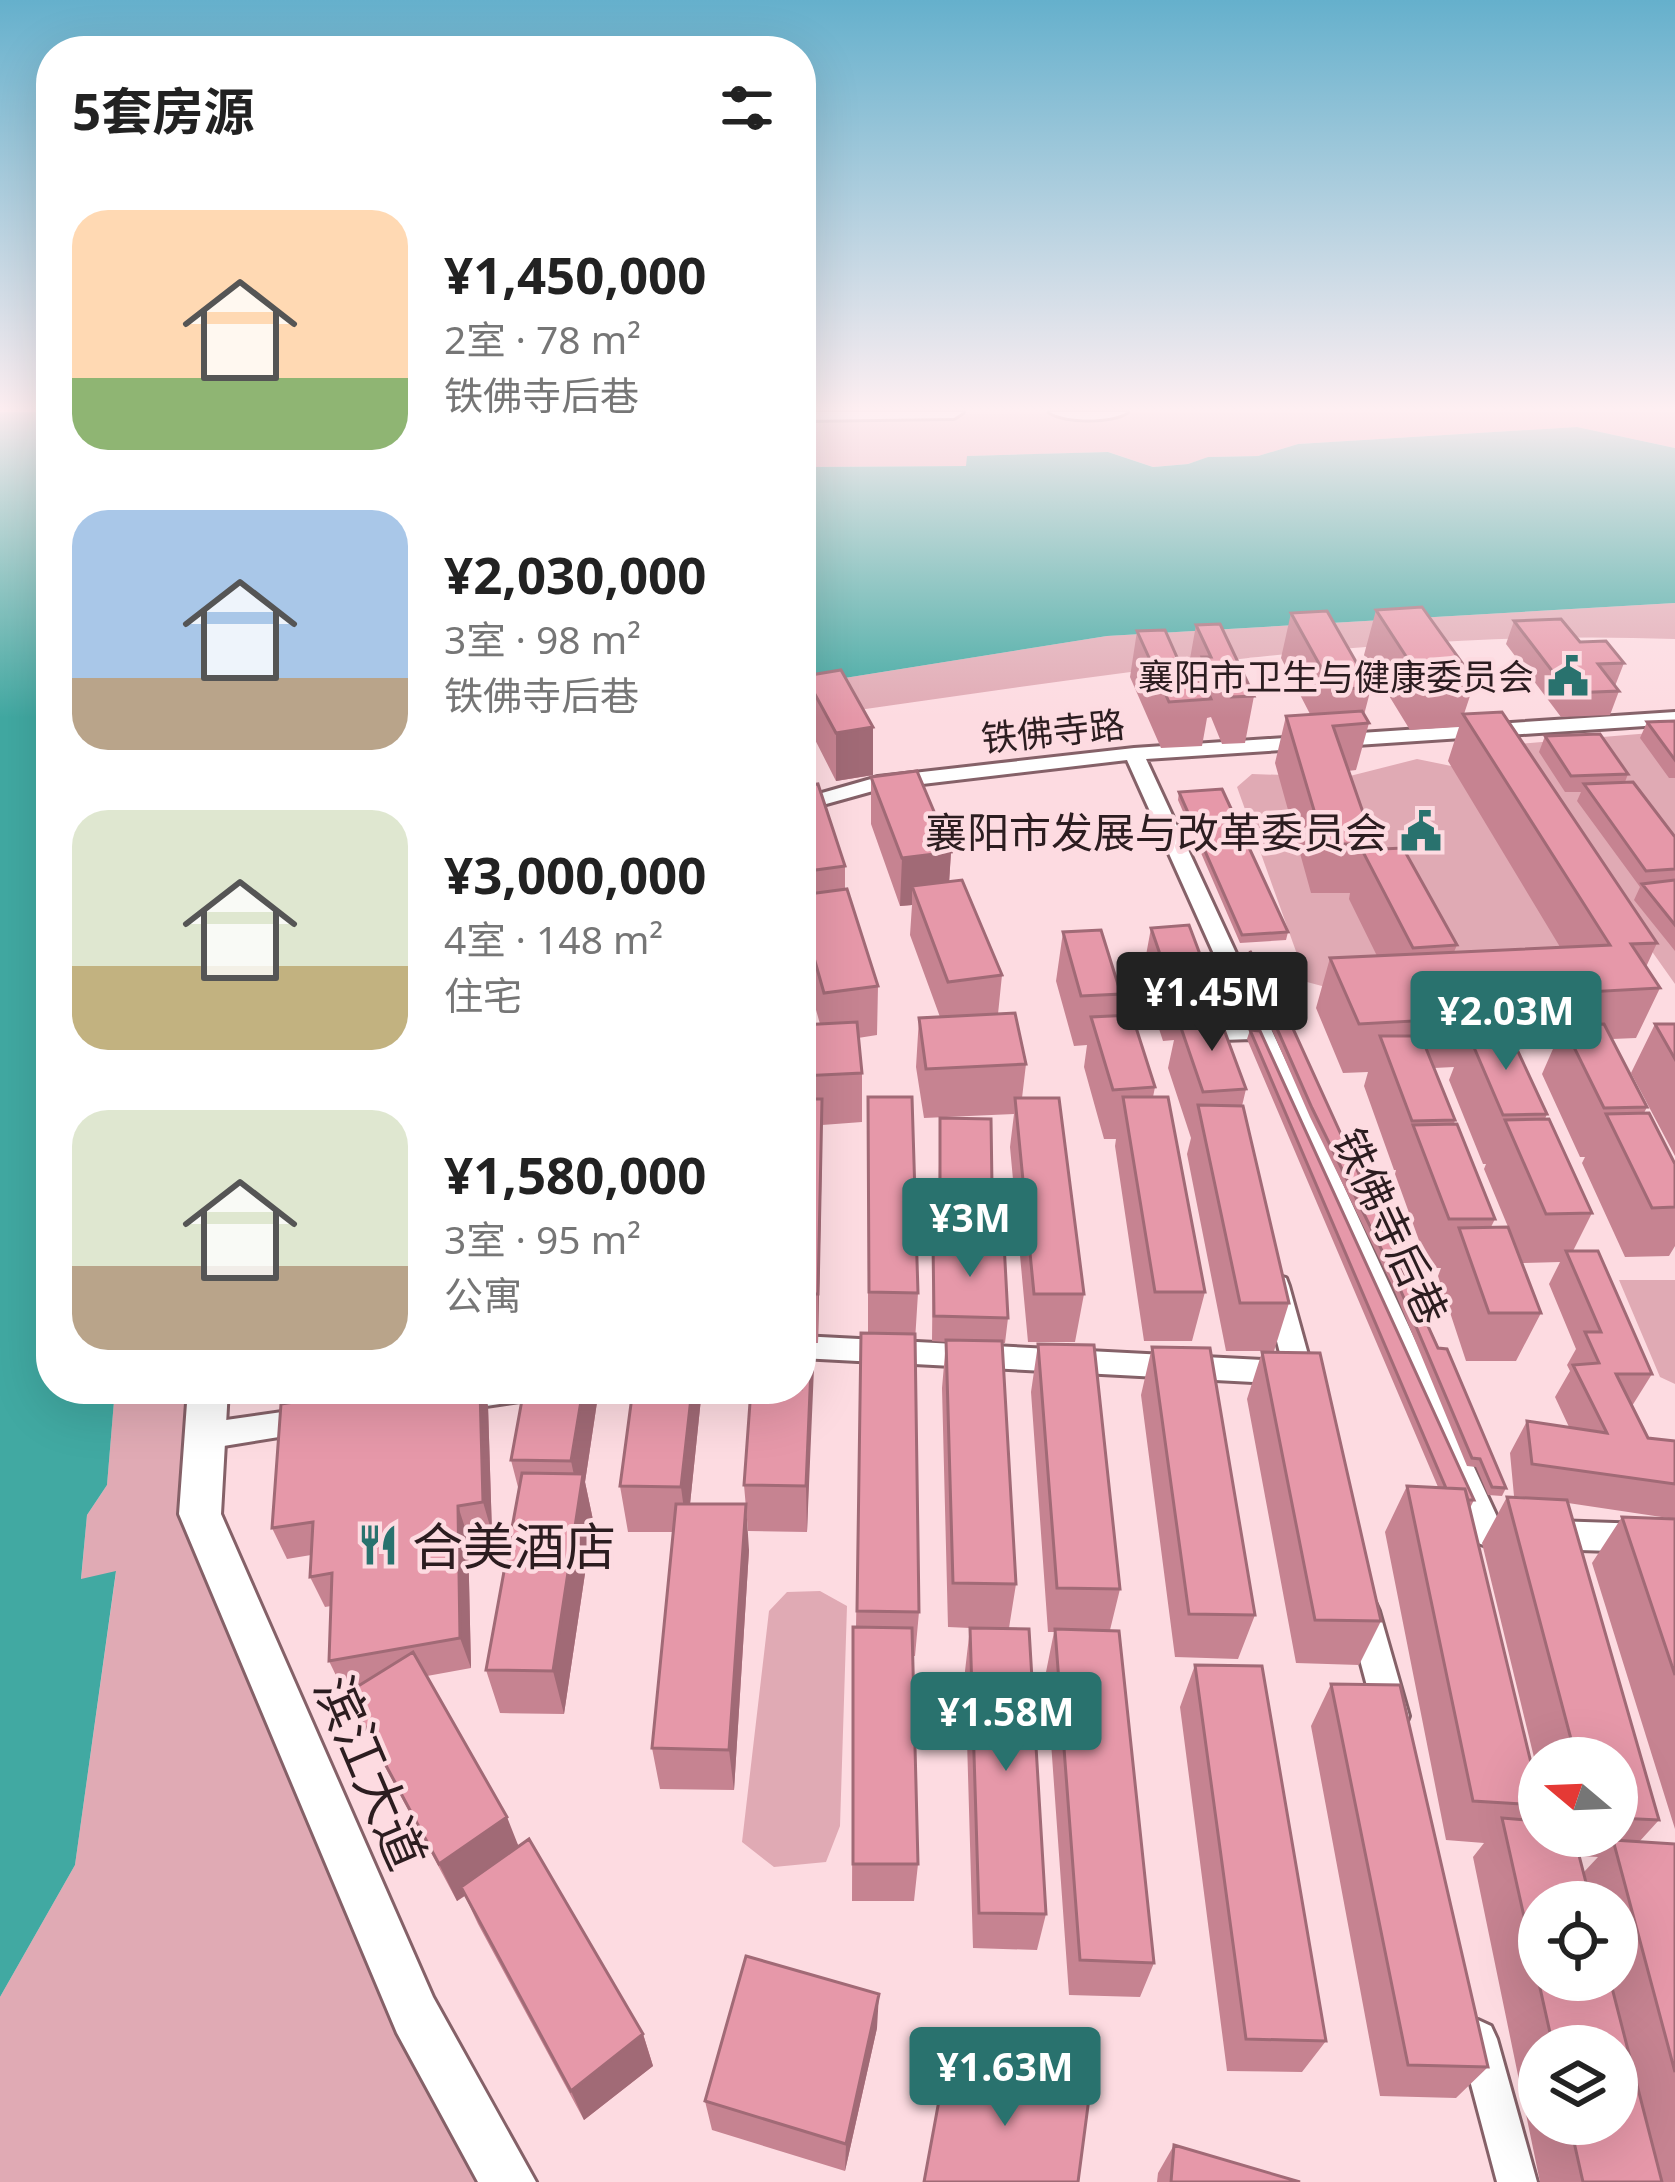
<!DOCTYPE html>
<html lang="zh">
<head>
<meta charset="utf-8">
<style>
  body { margin:0; font-family:"Noto Sans","Noto Sans SC",sans-serif; background:#f2f2f2; color:#222; height:100vh; display:flex; flex-direction:column; font-size:45px; white-space:nowrap }
  * { box-sizing:border-box; margin:0 }
  p { font-size:39px; color:#767676 }
  .icon { flex:none; width:66px; height:66px; fill:none; stroke:currentColor; stroke-width:2; stroke-linecap:round; stroke-linejoin:round }
  .map { position:relative; flex:1; overflow:hidden }
  .side { position:absolute; left:36px; top:36px; width:780px; height:1368px; display:flex; flex-direction:column; background:#fff; border-radius:48px; box-shadow:0 12px 48px #0002 }
  .side>* { flex:none }
  .needle { width:78px; rotate:289deg }
  .buttons { position:absolute; left:1518px; top:1737px; display:grid; gap:24px }
  .buttons a { display:grid; place-items:center; width:120px; height:120px; border-radius:50%; background:#fff; box-shadow:0 12px 48px #0002; font-size:60px }
  .price { position:absolute; translate:-50% -102px; padding:0 27px; border-radius:12px; background:#29726e; color:#fff; font-size:39px; line-height:78px; filter:drop-shadow(0 3px 6px #0008) }
  .price::after { content:''; position:absolute; left:50%; top:72px; width:36px; height:27px; margin-left:-18px; background:inherit; clip-path:polygon(0 0,100% 0,50% 100%) }
  .price.selected { background:#222; color:#fff }
  ul { padding:0; list-style:none }
  li { display:flex; align-items:center; gap:36px; height:300px; padding:0 36px }
  li span { display:grid; place-items:center; flex:none; width:336px; height:240px; border-radius:36px; color:#555 }
  li>.icon { margin-inline-start:auto }
  span .icon { width:144px; height:144px; fill:#fffc; stroke-width:1 }
  li b { font-size:51px }
  h2 { display:flex; justify-content:space-between; align-items:center; height:144px; padding:0 36px; font-size:51px }
  .map>svg:first-child { display:block }
  .green { fill:#e0aab4 }
  .water { fill:#41a9a2 }
  .lines { fill:none; stroke-linecap:round; stroke-linejoin:round }
  .street-casing { stroke:#856168; stroke-width:6 }
  .secondary-casing { stroke:#856168; stroke-width:6 }
  .street { fill:#fff; fill-rule:evenodd }
  .secondary { fill:#fff; fill-rule:evenodd }
  .wall { fill:#c68391; fill-rule:evenodd }
  .shaded-wall { fill:#a16a76 }
  .building { fill:#e698a9; stroke:#a16a76; stroke-width:3 }
  .labels { text-anchor:middle; dominant-baseline:central; stroke-width:9; stroke-linejoin:round; paint-order:stroke }
  .far-poi-label { font-size:36px; fill:#2c1d20; stroke:#fddbe1; text-anchor:end }
  .far-street-label { font-size:36px; fill:#2c1d20; stroke:#fddbe1 }
  .poi-label { font-size:42px; fill:#2c1d20; stroke:#fddbe1; text-anchor:end }
  .street-label { font-size:42px; fill:#2c1d20; stroke:#fddbe1 }
  .near-poi-label { font-size:51px; fill:#2c1d20; stroke:#fddbe1; text-anchor:start }
  .near-street-label { font-size:51px; fill:#2c1d20; stroke:#fddbe1 }
</style>
</head>
<body>
<div class="map">
<svg width="1675" height="2182" viewBox="0 0 1675 2182">
  <rect width="100%" height="100%" fill="#fddbe1"/>
  <!-- green -->
  <path class="green" d="M1675,412v36l-98,-21 -279,17 -40,12 -49,1 -21,7 -35,3 -45,-15 -140,4 -1,10 -166,1v-53z
    M1675,603v36c-292,-11 -586,39 -874,79v-33l306,-49z
    M1675,731v253l-169,-239z
    M1417,759l54,11 121,198 -244,25 -41,-11 -70,-195 15,-13 94,3z
    M1619,1280h56v104l-15,-7z
    M115,1389h93l-8,126 308,667h-508v-185l75,-132 41,-293 -35,8 6,-65 20,-30z
    M820,1591l27,15 -7,220 -14,36 -52,5 -32,-25 27,-231 18,-19z"/>
  <!-- water -->
  <path class="water" d="M0,412h51v977h64l-8,96 -20,30 -6,64 35,-8 -41,294 -75,132z
    M1577,427l98,21v155l-568,33 -306,49v-218l165,-1 1,-10 141,-4 45,15 35,-3 20,-7 50,-1 40,-12z"/>
  <g class="lines">
    <!-- street casing -->
    <g class="street-casing">
      <path id="street" d="M1675,712v12l-529,35 352,760 177,6v28l-186,-6 -11,-4 -226,-504 -30,1 -2,10 -8,2 -8,-2 -8,-18 4,-6 45,-3 -118,-263 -247,29 -79,22v-12l77,-22 256,-29z
        M1276,1275l10,3 3,8 26,94 -4,8 -10,4 -12,-8 -488,-26v-22l481,25 -19,-75 3,-8z
        M446,1389h88l-4,8 -10,4 -68,10 -10,-3 -4,-9z
        M310,1408l10,3 4,9 -4,9 -10,3 -105,17 -10,-4 -5,-9 5,-9 10,-4z
        M1363,1596l11,4 5,11 30,105 -5,12 -12,4 -12,-4 -5,-12 -28,-105 5,-11z
        M1478,2020l13,6 6,13 40,143h-40l-38,-143 6,-13z"/>
    </g>
    <!-- secondary casing -->
    <g class="secondary-casing">
      <path id="secondary" d="M801,412h162l-9,6 -153,2z
        M1050,412h77c-16,10 -61,10 -77,0z
        M188,1389h40l-7,125 212,483 103,185h-58l-81,-149 -218,-519z"/>
    </g>
    <!-- street -->
    <use href="#street" class="street"/>
    <!-- secondary -->
    <use href="#secondary" class="secondary"/>
  </g>
  <!-- wall -->
  <path class="wall" d="M1376,610l99,71 -11,33 193,229 -11,24 14,21 -24,50 -24,1 35,68 -3,6 31,51v82l-6,10 -44,1 -43,-94 3,-6h-5l-38,-83 14,-32 -41,2 32,70 -2,5 47,94 -19,38 79,123 -20,32 16,32 27,3v78l-107,-16 91,317 -20,22 36,2v338h-135l-67,-325 11,-14 -38,-3 -61,-308 22,-46 31,1 -191,-448 3,-9 224,470 -4,8 69,288v12l-9,12 9,16h78v-78h-78v20l-57,-235 25,-46 28,1 -21,-2 -4,-43 17,-32 42,6 -14,-30 15,-26 -3,-6 9,-16 -27,-65 11,-22 -37,1 -39,-94 2,-5h-3l-34,-84 5,-13 -20,1 21,52 -1,4 41,95 -4,8 50,86 -25,48h-50l-28,-85 3,-8h-12l-34,-94 1,-4h-2l-30,-84 4,-14 -25,1 -27,-65 14,-50 47,-2 -28,-57 1,-6h-39l-36,-130 11,-47 24,-2 -29,-56 10,-45 80,75 -7,27 5,8 -13,47 -8,1 26,73 -2,6 85,95 -3,7 106,-5 -112,-186 11,-34 -49,3 -46,-75zM1579,1856l19,1 -15,16zM1539,1902h78v78h-78zM1539,2046h78v78h-78z
    M1514,621l66,21 44,21 -9,23 4,5 -9,24 -49,2 -55,-73z
    M1196,625l58,71 -9,47 -23,1 -11,-27 -4,1 -5,28 -41,2 -31,-71 7,-46 54,58h5l-8,-19z
    M805,676l68,51v48l-37,6 -30,-59z
    M1675,721v57h-6l-29,-40 7,-16z
    M801,736l2,50 42,80v24l33,96 -1,49 -19,3 4,35v49l-40,3 -4,218h-5l-6,189 -59,-1 -4,-46 57,-96v-364l19,-1 -19,-67z
    M1545,736l83,38 -3,8 50,55v114l-41,-51 6,-13 -63,-86 4,-9h-16l-26,-40z
    M871,777l80,75 -2,30 53,93 -4,39 28,50 -4,34 62,196 -9,48h-47l-18,-195 4,-33 -90,4 -8,-51 3,-49 21,-1 -30,-82 2,-30 -12,1 -29,-82z
    M1179,792l109,140 -2,8 -46,3 -62,-143z
    M1151,928l62,61 -6,28 39,72 -4,17 47,197 -15,48h-48l-39,-197 4,-16 -23,-70 6,-28 -11,1 -21,-64z
    M1063,932l58,62 -3,22 37,71 -2,10 52,195 -13,49h-48l-29,-195 1,-7h-12l-20,-72 3,-22 -13,1 -18,-65z
    M1250,951l256,537 -4,8 -14,-1 -12,-28 -9,-1 -75,-181 -82,-168 -52,-119 -10,-38z
    M1655,1024h20v132l-44,-83z
    M868,1097l50,196 -3,48 4,271 -4,44h-2l5,208 -4,37h-62l1,-274h3l5,-294h7z
    M940,1118l52,69 -3,25 -51,-2z
    M933,1242l75,76 -3,25h-3l14,241 -7,44 37,286 -9,36 -64,-2 -8,-277 5,-43 -22,-1 -6,-239 4,-46 -14,-1z
    M1038,1344l82,245 -10,41 44,333 -14,34 -71,-2 -23,-323 8,-40h-6l-17,-240z
    M1152,1347l103,268 -17,44 -63,-2 -34,-262z
    M1262,1352l119,269 -22,44 -63,-2 -49,-264z
    M379,1389h104l5,17 4,127 -24,4 3,131 -44,8 92,171 124,187 10,32 -69,54 -106,-196 -13,-28 -8,5 -89,-166 -21,-42 9,-5 -13,2 -14,-29 2,-55 -6,1 -15,-30 1,-22 -24,4 -15,-31z
    M524,1389h75l-14,93 8,38 -29,194 -64,-1 -14,-43 33,-179 -8,-31z
    M633,1389h69l-12,115 59,46 -15,240 -74,-1 -8,-41 22,-216h-46l-8,-46z
    M1622,1517l53,2v310l-83,-266z
    M1195,1665l131,376 -24,31 -75,-1 -47,-364z
    M1331,1684l157,383 -32,31 -76,-2 -69,-370z
    M877,2028l-32,143 -133,-41 -7,-29z
    M1174,2145l126,37h-143l1,-9z"/>
  <!-- shaded-wall -->
  <path class="shaded-wall" d="M873,727v48l-37,6v-48z
    M801,739l2,47h-2z
    M951,852l-3,48 -36,-14v19l-12,1 2,-48z
    M822,1099v49l-4,195v-49z
    M813,1320l1,48 -7,164 -1,-46z
    M480,1389h3l5,17 4,127 -9,-31z
    M583,1389h16l-14,93 8,38 -29,194 -11,-43 26,-172 -8,-38z
    M692,1389h10l-15,144 -6,-46z
    M746,1504l3,46 -15,240 -5,-40z
    M458,1506l10,31 3,131 -11,-30z
    M507,1817l15,38 -65,46 -18,-37z
    M879,1994l-2,34 -32,143 1,-27z
    M643,2034l10,32 -69,54 -13,-29z"/>
  <!-- building -->
  <path class="building" d="M1422,607l53,74 -51,3 -48,-74z
    M1327,611l44,77 -38,1 -42,-76z
    M1561,619l19,23 26,-1 18,22 -26,1 21,27 -50,2 -55,-72z
    M1220,624l34,72 -23,1 -11,-26 -12,1 -6,-15h9l-15,-32z
    M1165,630l26,59 16,1 4,9 -42,3 -32,-71z
    M841,670l32,57 -37,6 -31,-57z
    M1362,711l7,12 -36,3 41,118h-50l-38,-128z
    M1502,712l155,231 -26,1 29,44 -164,9 10,19 -147,8 -29,-66 280,-13 -147,-231z
    M1675,721v39l-28,-38z
    M1600,734l28,40 -57,2 -26,-40z
    M917,771l34,81 -49,6 -31,-81z
    M1633,782l42,55v32l-29,2 -62,-87z
    M818,784l27,82 -44,6v-86z
    M1222,789l66,143 -46,3 -63,-143z
    M1403,848l54,97 -44,3 -51,-98z
    M962,880l40,95 -54,7 -36,-96z
    M1675,880v45l-33,-41z
    M847,889l31,97 -54,7 -23,-81v-17z
    M1189,925l24,64 -40,3 -22,-64z
    M1101,930l20,64 -40,2 -18,-64z
    M1250,951l30,49 158,348 9,1 59,139 -14,-1 -12,-28 -8,-1 -77,-181 -83,-169 -52,-118z
    M1015,1013l11,51 -100,5 -7,-51z
    M1132,1015l23,72 -42,3 -22,-73z
    M1219,1016l27,73 -43,3 -25,-73z
    M857,1022l5,51 -61,3v-51z
    M1604,1024l43,83 -43,1 -41,-83z
    M1655,1024h20v35z
    M1250,1030l10,1 214,469h-6l-3,-11 -19,-1z
    M1508,1030l39,84 -44,1 -36,-84z
    M1380,1036h41l34,84 -43,1z
    M868,1097h44l6,196 -49,-1z
    M1123,1097h45l37,195h-50z
    M1015,1098h44l25,196h-50z
    M801,1099h21l-4,195h-17z
    M1198,1105l45,1 46,197h-49z
    M1649,1113l26,51v43l-23,1 -46,-94z
    M940,1118l51,1 1,68 -52,-3z
    M1549,1119l43,94 -46,1 -41,-94z
    M1457,1124l38,95h-46l-36,-94z
    M1508,1227l33,86h-52l-30,-85z
    M933,1242l71,1 4,75 -74,-2z
    M1566,1251h32l54,123h-36l32,64 27,3v43l-143,-20 -5,-43 80,12 -34,-68 26,-2 -14,-31h16z
    M801,1320h12l-7,166 -62,-1 7,-96h50z
    M861,1333l54,1 4,278 -62,-1z
    M946,1340l56,1 14,243 -63,-1z
    M1038,1344l56,1 26,244 -63,-1z
    M1152,1347l58,1 45,267 -66,-1z
    M1262,1352l58,1 61,268 -66,-1z
    M379,1389h101l3,113 -25,4 2,132 -131,23 3,-88 -22,4 3,-55 -41,6 9,-124z
    M524,1389h59l-12,72 -60,-1z
    M633,1389h59l-11,98 -61,-1z
    M522,1473l61,1 -30,197 -67,-1z
    M1407,1486l58,3 74,307v9l-66,-4z
    M1507,1497l60,3 92,320 -42,-2v-60h-41z
    M676,1504h70l-17,246 -77,-2z
    M1622,1517l53,2v156z
    M853,1627l59,1 6,236h-65z
    M970,1628l59,1 17,285 -67,-1z
    M1055,1629l64,2 35,332 -74,-3z
    M413,1652l94,165 -68,47 -92,-171z
    M1195,1665l67,1 64,375 -80,-2z
    M1331,1684l69,1 88,382 -80,-2z
    M1502,1818l37,3v15h35l17,66h-52v78h71l52,202h-79l-13,-58h47v-78h-64z
    M529,1839l114,195 -72,57 -110,-204z
    M1613,1840l62,4v228z
    M746,1956l133,38 -33,150 -141,-43z
    M947,2057l142,41 -11,84h-154z
    M1174,2145l126,37h-129z"/>
  <!-- sky -->
  <linearGradient id="sky" x2="0" y2="1"><stop stop-color="#65b0cc"/><stop offset="0.57" stop-color="#feeff2"/><stop offset="1" stop-color="#feeff2" stop-opacity="0"/></linearGradient>
  <rect width="1675" height="718" fill="url(#sky)"/>
  <!-- icons -->
  <defs>
    <g id="civic-bare" transform="scale(3.24)"><path d="M-.6-6.5H3V-4.5H.6V-3L4-1V1h2V6H-6V1h2V-1L-.6-3ZM-1.2 2.5V6h2.4V2.5Z" fill="#29726e" stroke="#fddbe1" stroke-width="2.5" paint-order="stroke"/></g>
    <g id="restaurant-bare" transform="scale(3.24)"><path d="M-5-6h1v4h1v-4h1v4h1v-4h1v5L-1.5 .5V6h-2V.5L-5-1ZM5-6V6H3V1.5H1.5Q1.5-4 5-6Z" fill="#29726e" stroke="#fddbe1" stroke-width="2.5" paint-order="stroke"/></g>
  </defs>
  <g fill-rule="evenodd">
    <use href="#civic-bare" x="1568" y="676"/>
    <use href="#civic-bare" x="1421" y="831"/>
    <use href="#restaurant-bare" x="378" y="1545"/>
  </g>
  <g class="labels">
    <!-- far-poi labels -->
    <g class="far-poi-label">
      <text x="1534" y="676">襄阳市卫生与健康委员会</text>
    </g>
    <!-- far-street labels -->
    <g class="far-street-label">
      <text transform="translate(1053 731) rotate(-6)">铁佛寺路</text>
    </g>
    <!-- poi labels -->
    <g class="poi-label">
      <text x="1387" y="831">襄阳市发展与改革委员会</text>
    </g>
    <!-- street labels -->
    <g class="street-label">
      <text transform="translate(1392 1226) rotate(65)">铁佛寺后巷</text>
    </g>
    <!-- near-poi labels -->
    <g class="near-poi-label">
      <text x="412" y="1545">合美酒店</text>
    </g>
    <!-- near-street labels -->
    <g class="near-street-label">
      <text transform="translate(372 1772) rotate(67)">滨江大道</text>
    </g>
  </g>
</svg>
<div class="buttons">
<a><svg class="needle" viewBox="-14 -14 28 28"><path d="M0-13l5 13h-10z" fill="#e53935"/><path d="M0 13l5-13h-10z" fill="#767676"/></svg></a>
<a><svg class="icon" aria-label="locate" viewBox="0 0 24 24"><circle cx="12" cy="12" r="6"/><path d="M12 2v4M12 18v4M2 12h4M18 12h4"/></svg></a>
<a><svg class="icon" aria-label="layers" viewBox="0 0 24 24"><path d="M12 4l9 5-9 5-9-5zM3 14l9 5 9-5"/></svg></a>
</div>
<b class="price selected" style="left:1212px;top:1054px">¥1.45M</b>
<b class="price" style="left:1506px;top:1073px">¥2.03M</b>
<b class="price" style="left:970px;top:1280px">¥3M</b>
<b class="price" style="left:1006px;top:1774px">¥1.58M</b>
<b class="price" style="left:1005px;top:2129px">¥1.63M</b>
<section class="side">
<h2>5套房源<svg class="icon" aria-label="filters" viewBox="0 0 24 24"><path d="M4 7h16M4 17h16"/><circle cx="9" cy="7" r="2"/><circle cx="15" cy="17" r="2"/></svg></h2>
<ul>
<li><span style="background:linear-gradient(#ffd9b3 70%,#8fb573 0)"><svg class="icon" aria-label="home" viewBox="0 0 24 24"><path d="M3 11l9-7 9 7M6 9v11h12V9"/></svg></span><div><b>¥1,450,000</b><p>2室 · 78 m²</p><p>铁佛寺后巷</p></div></li>
<li><span style="background:linear-gradient(#a9c7e8 70%,#b9a48a 0)"><svg class="icon" aria-label="home" viewBox="0 0 24 24"><path d="M3 11l9-7 9 7M6 9v11h12V9"/></svg></span><div><b>¥2,030,000</b><p>3室 · 98 m²</p><p>铁佛寺后巷</p></div></li>
<li><span style="background:linear-gradient(#dfe7d0 65%,#c2b280 0)"><svg class="icon" aria-label="home" viewBox="0 0 24 24"><path d="M3 11l9-7 9 7M6 9v11h12V9"/></svg></span><div><b>¥3,000,000</b><p>4室 · 148 m²</p><p>住宅</p></div></li>
<li><span style="background:linear-gradient(#dfe7d0 65%,#b9a48a 0)"><svg class="icon" aria-label="home" viewBox="0 0 24 24"><path d="M3 11l9-7 9 7M6 9v11h12V9"/></svg></span><div><b>¥1,580,000</b><p>3室 · 95 m²</p><p>公寓</p></div></li>
</ul>
</section>
</div>
</body>
</html>
